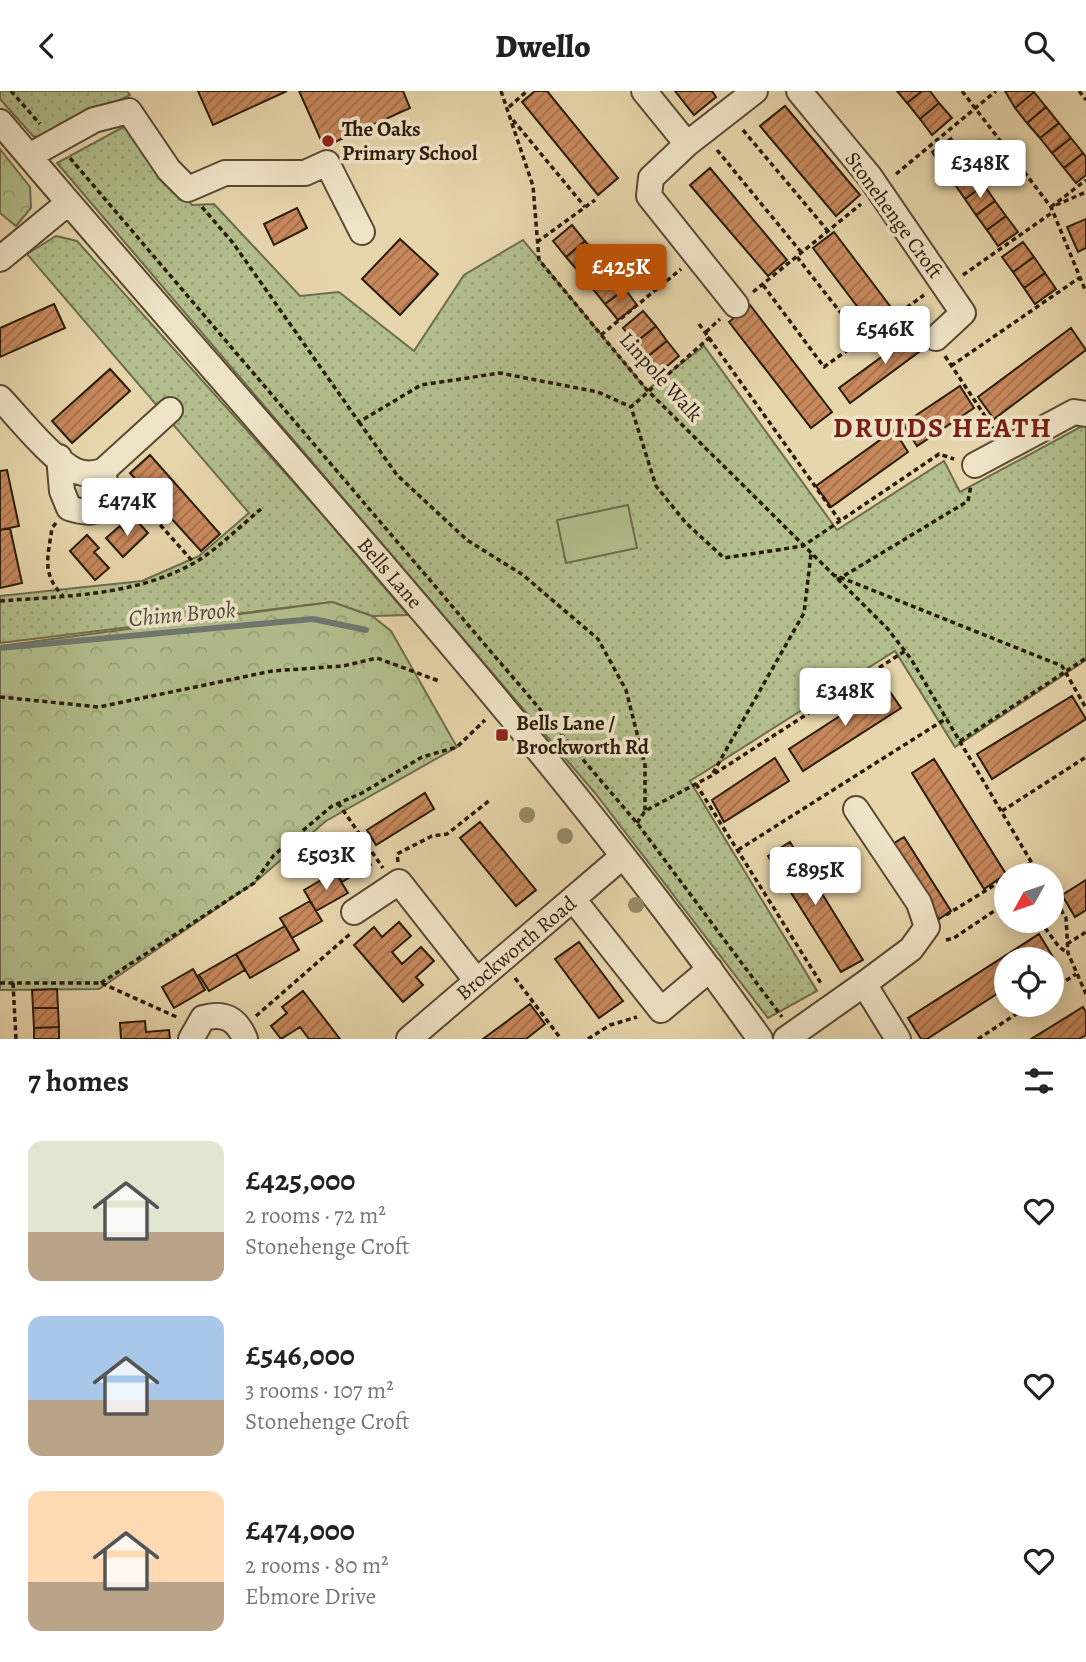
<!DOCTYPE html>
<html lang="en">
<head>
<meta charset="utf-8">
<style>
  body { margin:0; font-family:Alegreya,serif; background:#f6f6f6; color:#222; height:100vh; display:flex; flex-direction:column; font-size:26px; white-space:nowrap }
  * { box-sizing:border-box; margin:0 }
  p { font-size:23px; color:#767676 }
  .icon { flex:none; width:38px; height:38px; fill:none; stroke:currentColor; stroke-width:2; stroke-linecap:round; stroke-linejoin:round }
  .map { position:relative; height:948px; overflow:hidden }
  .panel { display:flex; flex-direction:column; background:#fff; flex:1 }
  .panel>* { flex:none }
  .needle { width:46px; rotate:230deg }
  .tools { position:absolute; left:994px; top:772px; display:grid; gap:14px }
  .tools a { display:grid; place-items:center; width:70px; height:70px; border-radius:50%; background:#fff; box-shadow:0 4px 18px #0003; font-size:35px }
  .price { position:absolute; translate:-50% -60px; padding:0 16px; border-radius:7px; background:#fff; color:#222; font-size:23px; line-height:46px; filter:drop-shadow(0 2px 4px #0008) }
  .price::after { content:''; position:absolute; left:50%; top:42px; width:21px; height:16px; margin-left:-10px; background:inherit; clip-path:polygon(0 0,100% 0,50% 100%) }
  .price.current { background:#b45309; color:#fff }
  ul { padding:0; list-style:none }
  li { display:flex; align-items:center; gap:21px; height:175px; padding:0 28px }
  li span { display:grid; place-items:center; flex:none; width:196px; height:140px; border-radius:14px; color:#555 }
  li>.icon { margin-inline-start:auto }
  span .icon { width:84px; height:84px; fill:#fffc; stroke-width:1 }
  li b { font-size:30px }
  h2 { display:flex; justify-content:space-between; align-items:center; height:84px; padding:0 28px; font-size:30px }
  header { display:flex; justify-content:space-between; align-items:center; height:91px; padding:0 28px; background:#fff; font-size:32px; font-weight:800 }
  .map>svg:first-child { display:block }
  .grass { fill:url(#grass-dots); stroke:#6e6d4c; stroke-width:2 }
  .forest { fill:url(#forest-crowns); stroke:#6e6d4c; stroke-width:2 }
  .garden { fill:#b2be8c; stroke:#6e6d4c; stroke-width:2 }
  .lines { fill:none; stroke-linecap:round; stroke-linejoin:round }
  .stream { stroke:#6e7870; stroke-width:6 }
  .building { fill:url(#building-hatch); stroke:#2a1c0b; stroke-width:2 }
  .minor-casing { stroke:#594a33; stroke-width:28 }
  .path { stroke:#2a1c0b; stroke-width:3.5; stroke-dasharray:5 3.5; stroke-linecap:butt }
  .minor { stroke:#efe4c8; stroke-width:24 }
  .tree { fill:#968a68 }
  .poi-dot { fill:#8f2418; stroke:#efe4c8; stroke-width:2.5 }
  .labels { text-anchor:middle; dominant-baseline:central; stroke-width:7; stroke-linejoin:round; paint-order:stroke }
  .poi-label { font-size:21px; font-weight:bold; fill:#2a1c0b; stroke:#efe4c8; text-anchor:start }
  .street-label { font-size:21px; fill:#2a1c0b; stroke:#efe4c8 }
  .water-label { font-size:23px; font-style:italic; fill:#4c4a3d; stroke:#efe4c8 }
  .district-label { font-size:28px; font-weight:bold; letter-spacing:2px; fill:#7a1f14; stroke:#efe4c8 }
</style>
</head>
<body>
<header><svg class="icon" aria-label="back" viewBox="0 0 24 24"><path d="M15 5l-7 7 7 7"/></svg>Dwello<svg class="icon" aria-label="search" viewBox="0 0 24 24"><circle cx="10" cy="10" r="6"/><path d="M15 15l6 6"/></svg></header>
<div class="map">
<svg width="1086" height="948" viewBox="0 0 1086 948">
  <defs>
    <pattern id="grass-dots" width="8" height="8" patternUnits="userSpaceOnUse" patternTransform="scale(1.75)"><rect width="8" height="8" fill="#b2be8c"/><path d="M2 2h.1M6 6h.1" fill="none" stroke="#99a377" stroke-width="1.8" stroke-linecap="round"/></pattern>
    <pattern id="forest-crowns" width="20" height="18" patternUnits="userSpaceOnUse" patternTransform="scale(1.75)"><rect width="20" height="18" fill="#b2be8c"/><path d="M2 6a3 3 0 1 1 6 0M12 15a3 3 0 1 1 6 0" fill="none" stroke="#99a377"/></pattern>
    <pattern id="building-hatch" width="6" height="6" patternUnits="userSpaceOnUse" patternTransform="scale(1.75)"><rect width="6" height="6" fill="#c7885c"/><path d="M-1 1l2-2M0 6l6-6M5 7l2-2" fill="none" stroke="#a26e4a"/></pattern>
  </defs>
  <rect width="100%" height="100%" fill="#e7d5ab"/>
  <filter id="stains"><feTurbulence type="fractalNoise" baseFrequency=".00286" numOctaves="4"/><feColorMatrix values="0 0 0 0 .2 0 0 0 0 .09 0 0 0 0 .02 0 0 0 .5 -.17"/></filter>
  <radialGradient id="worn" r=".72"><stop offset=".6" stop-color="#630" stop-opacity="0"/><stop offset="1" stop-color="#630" stop-opacity=".3"/></radialGradient>
  <!-- grass -->
  <path class="grass" d="M0,0h127l3,4 -86,43 -11,-2 -33,-37z
    M125,35l67,79 22,-1 86,92 39,-4 75,59 50,-76 59,-35 124,150 57,-44 133,184 107,-69 16,31 126,-68v236l-131,87 -60,-96 -205,130 127,210 -49,27 -173,-225 -538,-630z
    M56,145l21,5 245,273 86,101 -36,1 -40,-14 -332,41v-47l142,-15 57,-25 50,-43 -222,-259z"/>
  <!-- forest -->
  <path class="forest" d="M0,58l30,38 1,21 -15,18 -16,-13z
    M332,511l40,14 19,15 66,116 -131,74 -72,62 -155,106 -99,1v-344z"/>
  <!-- garden -->
  <path class="garden" d="M628,414l9,43 -71,15 -9,-43z"/>
  <g class="lines">
    <!-- stream -->
    <path class="stream" d="M0,557l313,-29 53,11"/>
  </g>
  <!-- building -->
  <path class="building" d="M198,0h89l-74,34z
    M299,0h104l7,17 -86,39z
    M535,0h12l71,87 -20,17 -76,-93z
    M675,0h37l4,6 -22,18z
    M897,0h25l-15,12z
    M922,0h8l9,12 -19,16 -13,-16z
    M1005,0h28l1,1 -19,16z
    M1034,1l12,15 -19,16 -12,-15z
    M939,12l13,15 -20,17 -12,-16z
    M785,15l75,89 -24,21 -76,-90z
    M1046,16l13,16 -19,15 -13,-15z
    M1059,32l12,15 -19,15 -12,-15z
    M951,47l11,16 -19,14 -11,-16z
    M1071,47l12,15 -19,15 -12,-15z
    M1083,62l3,4v18l-10,8 -12,-15z
    M962,63l11,16 -19,13 -11,-15z
    M710,77l77,92 -19,16 -78,-91z
    M973,79l11,15 -19,14 -11,-16z
    M984,94l11,16 -19,14 -11,-16z
    M995,110l11,15 -19,14 -11,-15z
    M297,117l10,20 -33,17 -10,-21z
    M1006,125l12,16 -20,14 -11,-16z
    M1086,128v29l-8,4 -11,-25z
    M572,134l13,16 -19,16 -13,-16z
    M834,141l59,78 -21,16 -59,-78z
    M400,148l38,35 -38,41 -38,-36z
    M585,150l13,16 -19,15 -13,-15z
    M1023,151l11,15 -21,15 -11,-15z
    M598,166l13,16 -19,15 -13,-16z
    M1034,166l11,16 -21,15 -11,-16z
    M611,182l14,16 -20,15 -13,-16z
    M1045,182l11,16 -21,15 -11,-16z
    M625,198l12,16 -19,15 -13,-16z
    M54,213l11,24 -65,29v-29z
    M750,214l82,107 -21,16 -82,-106z
    M643,220l13,15 -21,17 -12,-15z
    M656,235l11,15 -20,16 -12,-14z
    M1071,237l15,22 -92,69 -16,-22z
    M920,238l11,14 -81,60 -11,-15z
    M667,250l12,15 -19,16 -13,-15z
    M110,278l20,22 -58,52 -20,-22z
    M960,295l14,22 -57,38 -14,-22z
    M894,339l14,22 -77,55 -15,-21z
    M150,364l70,79 -19,17 -71,-78z
    M7,379l12,56 -19,4v-59z
    M136,429l12,13 -25,24 -17,-19 14,-12 4,5z
    M10,437l12,55 -22,5v-58z
    M87,444l12,13 -5,4 15,16 -14,12 -25,-29z
    M886,595l15,22 -98,63 -14,-22z
    M1072,605l14,23 -94,60 -15,-25z
    M775,667l14,23 -65,41 -12,-22z
    M934,668l72,115 -22,15 -72,-116z
    M425,702l9,16 -58,36 -9,-15z
    M480,731l56,68 -20,16 -56,-68z
    M904,746l47,74 -12,8 -48,-74z
    M790,751l73,118 -22,12 -73,-116z
    M358,752l13,22 -29,17 -13,-22z
    M335,781l13,21 -32,18 -12,-21z
    M1086,789v30l-11,7 -13,-22z
    M310,810l12,20 -30,17 -12,-20z
    M399,831l12,14 -19,16 10,12 19,-17 13,14 -18,16 7,8 -20,17 -49,-57 20,-18 8,10z
    M285,835l14,24 -49,28 -14,-24z
    M1039,843l14,23 -47,2v29l-79,51h-6l-13,-21z
    M579,851l44,59 -24,17 -44,-59z
    M236,863l9,16 -36,21 -10,-16z
    M193,878l12,21 -31,18 -12,-21z
    M57,898l1,19h-25l-1,-18z
    M303,900l37,48h-31l-9,-12 -19,12 -10,-13 16,-13 -5,-6z
    M530,913l15,20 -19,15h-43z
    M1083,916l3,5v23l-7,4h-48z
    M33,917h25l1,19 -25,1z
    M145,930l1,11 23,-2 1,9h-49l-1,-16z
    M59,936v12h-25v-11z"/>
  <g class="lines">
    <!-- minor casing -->
    <g class="minor-casing">
      <path id="minor" d="M644,0l43,53
        M799,0l71,86 93,136 -27,25
        M0,31c256,303 530,593 760,917
        M29,65l65,-36 35,-9 40,59 19,19 37,-16h80l22,-10 35,69
        M0,168l68,-56
        M736,214l-87,-109 2,-18 36,-34 68,-53
        M0,307c20,21 51,61 76,73 10,4 18,3 27,0l67,-61
        M59,366l3,34 7,17c16,5 28,7 40,-7l-6,-30
        M975,374l99,-53 12,2
        M856,718l63,94 8,24 -16,22 -47,35
        M573,808l88,111 49,-41
        M354,821l45,-30 77,98
        M191,948l12,-21c21,-6 34,1 42,21
        M409,948l214,-183
        M786,948l78,-55 34,55"/>
    </g>
    <!-- path -->
    <path class="path" d="M11,0l29,33
      M501,0l32,95 6,74 108,130 240,238 24,31 128,216
      M962,0l89,116 35,85
      M1079,0l7,9
      M509,16l18,-16
      M513,29l72,87
      M743,39l85,101
      M717,59l84,102
      M70,67l567,665 145,194
      M896,83l100,-83
      M1056,114l30,-13
      M202,116l31,36 126,179 62,-37 79,-12 98,19 33,15
      M1051,116l35,-27
      M537,151l58,-42
      M797,166l65,83
      M963,184l90,-63
      M763,194l61,82 100,-72
      M753,201l108,-88
      M909,215l12,14
      M699,233l141,197
      M706,241l14,-13
      M601,244l80,-66
      M710,246l-79,70 25,79 30,37 38,35 79,-12 136,-92 15,5
      M945,265l50,75
      M951,275l128,-88
      M359,331l38,53 70,65 56,35 75,64 28,51 19,75v46
      M132,402l62,70
      M56,432l-4,5c-4,29 -11,45 11,68
      M832,483l230,92 24,42
      M837,489l131,-79 3,-16
      M0,510c65,-5 135,-5 194,-38 24,-14 46,-37 67,-54
      M0,606l99,10 173,-36 71,-5 34,-8 62,23
      M960,650l126,-83
      M713,682l91,-160 7,-59
      M696,693l126,201
      M338,712l45,65
      M1002,720l84,-54
      M637,732l8,-12 66,-35 194,-125
      M738,759l209,-132
      M398,771l-1,-8 35,-18 15,-2 43,-34
      M1011,784l21,-13
      M1052,804l14,23 2,35 18,41
      M946,824l60,-37
      M1040,830l19,26 9,6
      M946,849l8,-2 52,-35
      M1067,853l19,-12
      M515,887l46,61
      M0,892h101l78,35
      M13,892l3,56
      M101,892l153,-100 20,-28 58,-49 30,-13 60,-36 35,-10 28,-27
      M1052,899l24,-16
      M256,925l94,-82
      M588,948l22,-14 27,-8
      M978,948l52,-34"/>
    <!-- minor -->
    <use href="#minor" class="minor"/>
  </g>
  <!-- trees -->
  <g class="tree">
    <circle cx="527" cy="724" r="8"/>
    <circle cx="565" cy="745" r="8"/>
    <circle cx="636" cy="814" r="8"/>
  </g>
  <!-- markers -->
  <g class="poi-dot">
    <circle cx="328" cy="50" r="7"/>
    <rect x="495" y="637" width="14" height="14" rx="3.5"/>
  </g>
  <g class="labels">
    <!-- poi labels -->
    <g class="poi-label">
      <text x="342" y="38">The Oaks<tspan x="342" dy="24">Primary School</tspan></text>
      <text x="516" y="632">Bells Lane /<tspan x="516" dy="24">Brockworth Rd</tspan></text>
    </g>
    <!-- street labels -->
    <g class="street-label">
      <text transform="translate(894 124) rotate(54)">Stonehenge Croft</text>
      <text transform="translate(661 286) rotate(48)">Linpole Walk</text>
      <text transform="translate(390 482) rotate(49)">Bells Lane</text>
      <text transform="translate(516 857) rotate(-40)">Brockworth Road</text>
    </g>
    <!-- water labels -->
    <g class="water-label">
      <text transform="translate(182 523) rotate(-5)">Chinn Brook</text>
    </g>
    <!-- district labels -->
    <g class="district-label">
      <text x="943" y="337">DRUIDS HEATH</text>
    </g>
  </g>
  <rect width="100%" height="100%" filter="url(#stains)"/>
  <rect width="100%" height="100%" fill="url(#worn)"/>
</svg>
<div class="tools">
<a><svg class="needle" viewBox="-14 -14 28 28"><path d="M0-13l5 13h-10z" fill="#e53935"/><path d="M0 13l5-13h-10z" fill="#767676"/></svg></a>
<a><svg class="icon" aria-label="locate" viewBox="0 0 24 24"><circle cx="12" cy="12" r="6"/><path d="M12 2v4M12 18v4M2 12h4M18 12h4"/></svg></a>
</div>
<b class="price" style="left:980px;top:109px">£348K</b>
<b class="price current" style="left:621px;top:213px">£425K</b>
<b class="price" style="left:885px;top:275px">£546K</b>
<b class="price" style="left:127px;top:447px">£474K</b>
<b class="price" style="left:845px;top:637px">£348K</b>
<b class="price" style="left:326px;top:801px">£503K</b>
<b class="price" style="left:815px;top:816px">£895K</b>
</div>
<section class="panel">
<h2>7 homes<svg class="icon" aria-label="filters" viewBox="0 0 24 24"><path d="M4 7h16M4 17h16"/><circle cx="9" cy="7" r="2"/><circle cx="15" cy="17" r="2"/></svg></h2>
<ul>
<li><span style="background:linear-gradient(#dfe7d0 65%,#b9a48a 0)"><svg class="icon" aria-label="home" viewBox="0 0 24 24"><path d="M3 11l9-7 9 7M6 9v11h12V9"/></svg></span><div><b>£425,000</b><p>2 rooms · 72 m²</p><p>Stonehenge Croft</p></div><svg class="icon" aria-label="heart" viewBox="0 0 24 24"><path d="M12 20l-8-8c-3-5 5-10 8-4 3-6 11-1 8 4z"/></svg></li>
<li><span style="background:linear-gradient(#a9c7e8 60%,#b9a48a 0)"><svg class="icon" aria-label="home" viewBox="0 0 24 24"><path d="M3 11l9-7 9 7M6 9v11h12V9"/></svg></span><div><b>£546,000</b><p>3 rooms · 107 m²</p><p>Stonehenge Croft</p></div><svg class="icon" aria-label="heart" viewBox="0 0 24 24"><path d="M12 20l-8-8c-3-5 5-10 8-4 3-6 11-1 8 4z"/></svg></li>
<li><span style="background:linear-gradient(#ffd9b3 65%,#b9a48a 0)"><svg class="icon" aria-label="home" viewBox="0 0 24 24"><path d="M3 11l9-7 9 7M6 9v11h12V9"/></svg></span><div><b>£474,000</b><p>2 rooms · 80 m²</p><p>Ebmore Drive</p></div><svg class="icon" aria-label="heart" viewBox="0 0 24 24"><path d="M12 20l-8-8c-3-5 5-10 8-4 3-6 11-1 8 4z"/></svg></li>
</ul>
</section>
</body>
</html>
